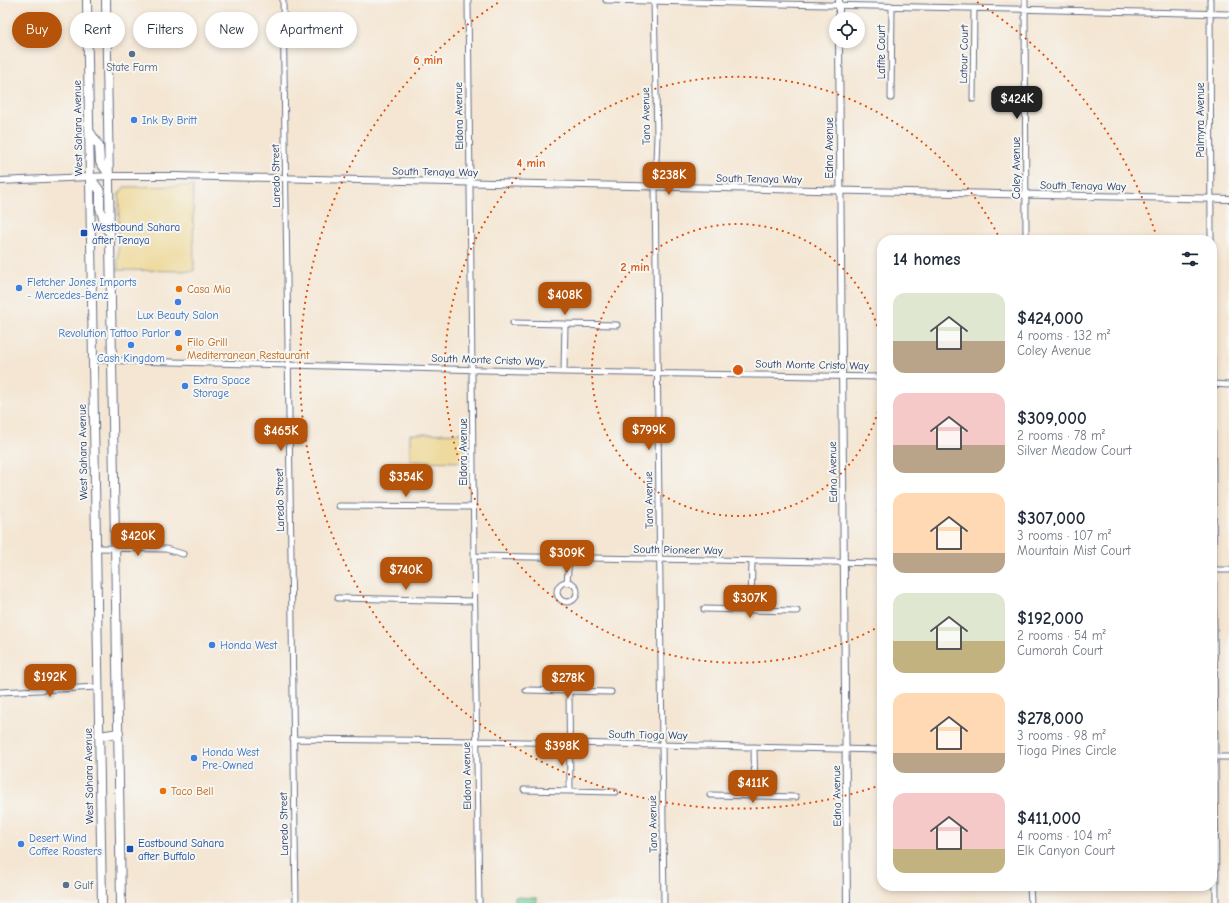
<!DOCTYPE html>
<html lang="en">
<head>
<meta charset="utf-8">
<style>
  body { margin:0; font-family:"Comic Neue",sans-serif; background:#f2f2f3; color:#1f2937; height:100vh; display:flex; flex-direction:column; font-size:15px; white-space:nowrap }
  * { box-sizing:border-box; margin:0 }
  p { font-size:13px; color:#747a83 }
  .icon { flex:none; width:22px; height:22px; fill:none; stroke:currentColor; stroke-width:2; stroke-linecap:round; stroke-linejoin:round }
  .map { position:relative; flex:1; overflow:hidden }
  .drawer { position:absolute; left:877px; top:235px; width:340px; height:656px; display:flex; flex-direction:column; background:#fff; border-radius:16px; box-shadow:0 2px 6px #0003 }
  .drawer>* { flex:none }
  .top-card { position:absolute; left:12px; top:12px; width:380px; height:36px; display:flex; gap:8px }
  .tools { position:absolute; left:829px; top:12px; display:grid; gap:8px }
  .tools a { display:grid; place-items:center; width:36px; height:36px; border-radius:50%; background:#fff; box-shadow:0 2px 6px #0003; font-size:20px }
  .price { position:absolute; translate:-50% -34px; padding:0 9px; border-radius:8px; background:#b45309; color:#fff; font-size:13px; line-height:26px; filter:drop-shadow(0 1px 2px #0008) }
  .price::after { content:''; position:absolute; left:50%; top:24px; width:12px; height:9px; margin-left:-6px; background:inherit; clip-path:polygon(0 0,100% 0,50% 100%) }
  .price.selected { background:#222; color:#fff }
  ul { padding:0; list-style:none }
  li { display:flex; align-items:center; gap:12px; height:100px; padding:0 16px }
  li span { display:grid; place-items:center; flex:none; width:112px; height:80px; border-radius:12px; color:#555 }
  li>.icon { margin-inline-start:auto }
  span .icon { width:48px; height:48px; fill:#fffc; stroke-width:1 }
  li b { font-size:17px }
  h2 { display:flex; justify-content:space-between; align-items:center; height:48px; padding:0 16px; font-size:17px }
  .chip { padding:0 14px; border-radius:18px; background:#fff; box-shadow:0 2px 6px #0003; font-size:14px; line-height:36px }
  .chip.selected { background:#b45309; color:#fff }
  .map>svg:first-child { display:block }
  .green { fill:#7fd79c; stroke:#4d837d }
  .sand { fill:#eeda9e; stroke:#84847e }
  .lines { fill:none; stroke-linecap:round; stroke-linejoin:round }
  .minor-casing { stroke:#676f87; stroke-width:7 }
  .tertiary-casing { stroke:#676f87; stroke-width:8 }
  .primary-casing { stroke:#676f87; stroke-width:10 }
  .minor { stroke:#fff; stroke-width:5 }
  .tertiary { stroke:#fff; stroke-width:6 }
  .primary { stroke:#fff; stroke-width:8 }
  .ring { fill:none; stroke:#de5710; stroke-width:2; stroke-dasharray:2 4 }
  .service-dot { fill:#5c6f8a; stroke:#f6f6f2; stroke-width:1.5 }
  .shop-dot { fill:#3f7fe0; stroke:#f6f6f2; stroke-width:1.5 }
  .transit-dot { fill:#1a4fb4; stroke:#f6f6f2; stroke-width:1.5 }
  .food-dot { fill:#e8710a; stroke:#f6f6f2; stroke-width:1.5 }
  .labels { text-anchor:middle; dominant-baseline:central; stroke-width:4; stroke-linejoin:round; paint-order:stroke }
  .street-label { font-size:11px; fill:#1b2f5e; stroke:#f6f6f2 }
  .service-label { font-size:11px; fill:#4e5e75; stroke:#f6f6f2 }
  .shop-label { font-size:11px; fill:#366cbe; stroke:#f6f6f2; text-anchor:start }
  .transit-label { font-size:11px; fill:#164399; stroke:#f6f6f2; text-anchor:start }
  .food-label { font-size:11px; fill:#c56008; stroke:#f6f6f2; text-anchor:start }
  .centre { fill:#de5710; stroke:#f6f6f2; stroke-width:2 }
  .ring-label { font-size:12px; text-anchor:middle; font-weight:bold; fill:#de5710; stroke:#f6f6f2; stroke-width:4; stroke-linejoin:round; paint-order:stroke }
</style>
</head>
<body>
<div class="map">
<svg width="1229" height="903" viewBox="0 0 1229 903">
  <rect width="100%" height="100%" fill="#f6f6f2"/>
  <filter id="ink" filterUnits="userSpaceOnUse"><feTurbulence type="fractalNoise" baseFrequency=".025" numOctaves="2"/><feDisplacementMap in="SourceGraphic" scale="8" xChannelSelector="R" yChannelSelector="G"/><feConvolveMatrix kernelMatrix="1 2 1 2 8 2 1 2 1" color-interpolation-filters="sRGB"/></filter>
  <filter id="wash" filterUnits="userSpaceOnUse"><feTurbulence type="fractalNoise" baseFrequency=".012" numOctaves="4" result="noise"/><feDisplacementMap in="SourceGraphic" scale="16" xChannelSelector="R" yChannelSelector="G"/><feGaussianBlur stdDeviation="0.9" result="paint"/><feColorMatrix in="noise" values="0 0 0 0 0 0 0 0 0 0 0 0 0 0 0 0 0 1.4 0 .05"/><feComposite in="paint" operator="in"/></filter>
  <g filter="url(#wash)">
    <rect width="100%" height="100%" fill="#f4e6d3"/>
    <!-- green -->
    <path class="green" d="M515,897l22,1v5h-22z"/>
    <!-- sand -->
    <path class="sand" d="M193,186l1,85 -76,-1 1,-76 5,-7z
      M465,433v29l-55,-1v-27z"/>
  </g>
  <g filter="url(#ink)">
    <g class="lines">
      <!-- minor casing -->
      <g class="minor-casing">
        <path id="minor" d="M283,0l13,903
          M468,0l6,556 5,347
          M606,0l623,14
          M654,0l3,136 -2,51 9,716
          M1025,0l1,240
          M1210,0l1,240
          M891,98l1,-92
          M973,99l1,-91
          M513,323l104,2
          M1212,357l4,546
          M93,360l471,12 318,5
          M564,372l1,-48
          M1212,384l17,1
          M339,506l134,1
          M881,512l1,1
          M96,548l70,1 17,5
          M474,556l408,7
          M1212,570h17
          M557 592a10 10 0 1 1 20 0a10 10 0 1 1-20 0Z
          M567,583l2,-25
          M338,598l136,3
          M704,609l93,2
          M751,610l1,-49
          M526,690l85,2
          M569,691l1,100
          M0,692l98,-5
          M293,739l184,2 405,9
          M754,747l1,49
          M1212,757h17
          M524,790l91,2
          M710,795l86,2
          M1030,886l1,17"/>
      </g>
      <!-- tertiary casing -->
      <g class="tertiary-casing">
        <path id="tertiary" d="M839,0v19
          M839,41l8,862
          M0,181l110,-5h65l1054,23"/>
      </g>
      <!-- primary casing -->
      <g class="primary-casing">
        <path id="primary" d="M87,0l15,903
          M106,0l15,903
          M90,132l9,14 1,16 10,14
          M91,178l9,13v17l7,22
          M99,736l20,-3"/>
      </g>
      <!-- minor -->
      <use href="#minor" class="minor"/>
      <!-- tertiary -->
      <use href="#tertiary" class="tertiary"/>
      <!-- primary -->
      <use href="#primary" class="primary"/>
    </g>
  </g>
  <!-- distance rings -->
  <g class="ring">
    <path d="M882 394A146 146 0 1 1 882 346"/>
    <path d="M880 626A293 293 0 1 1 1000 239"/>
    <path d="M881 785A439 439 0 0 1 499 2M977 2A439 439 0 0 1 1157 238"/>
  </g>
  <!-- markers -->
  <g class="service-dot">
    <circle cx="132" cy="54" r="4"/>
    <circle cx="66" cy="885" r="4"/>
  </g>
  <g class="shop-dot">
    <circle cx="134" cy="120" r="4"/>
    <circle cx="19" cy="288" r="4"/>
    <circle cx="178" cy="302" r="4"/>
    <circle cx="178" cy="333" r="4"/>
    <circle cx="131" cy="345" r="4"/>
    <circle cx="185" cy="386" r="4"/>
    <circle cx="212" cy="645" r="4"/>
    <circle cx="194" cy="758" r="4"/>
    <circle cx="21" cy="844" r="4"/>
  </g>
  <g class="transit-dot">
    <rect x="80" y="229" width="8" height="8" rx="2"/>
    <rect x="126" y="845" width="8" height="8" rx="2"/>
  </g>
  <g class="food-dot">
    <circle cx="179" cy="289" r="4"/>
    <circle cx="179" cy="348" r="4"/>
    <circle cx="163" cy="791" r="4"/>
  </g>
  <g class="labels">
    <!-- street labels -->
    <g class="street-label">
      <text transform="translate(881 52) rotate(-90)">Lafite Court</text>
      <text transform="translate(964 54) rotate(-89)">Latour Court</text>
      <text transform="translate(459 116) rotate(-91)">Eldora Avenue</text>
      <text transform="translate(646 116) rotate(-91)">Tara Avenue</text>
      <text transform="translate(1200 120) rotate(-90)">Palmyra Avenue</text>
      <text transform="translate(78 128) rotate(-91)">West Sahara Avenue</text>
      <text transform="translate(829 148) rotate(-90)">Edna Avenue</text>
      <text transform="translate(1016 168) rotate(-90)">Coley Avenue</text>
      <text transform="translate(435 172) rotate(1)">South Tenaya Way</text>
      <text transform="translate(276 176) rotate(-91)">Laredo Street</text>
      <text transform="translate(759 179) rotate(1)">South Tenaya Way</text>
      <text transform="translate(1083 186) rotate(1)">South Tenaya Way</text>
      <text transform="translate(488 360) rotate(2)">South Monte Cristo Way</text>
      <text transform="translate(812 365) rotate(1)">South Monte Cristo Way</text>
      <text transform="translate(83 452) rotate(-91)">West Sahara Avenue</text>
      <text transform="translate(463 452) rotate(-90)">Eldora Avenue</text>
      <text transform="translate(833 472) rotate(-91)">Edna Avenue</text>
      <text transform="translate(280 500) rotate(-91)">Laredo Street</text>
      <text transform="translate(649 500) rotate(-91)">Tara Avenue</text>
      <text transform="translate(678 550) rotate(1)">South Pioneer Way</text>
      <text transform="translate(648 735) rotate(1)">South Tioga Way</text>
      <text transform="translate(89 776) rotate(-91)">West Sahara Avenue</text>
      <text transform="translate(467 776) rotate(-91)">Eldora Avenue</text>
      <text transform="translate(837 796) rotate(-91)">Edna Avenue</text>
      <text transform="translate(284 824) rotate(-91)">Laredo Street</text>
      <text transform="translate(653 824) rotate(-91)">Tara Avenue</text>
    </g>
    <!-- service labels -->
    <g class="service-label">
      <text x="132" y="67">State Farm</text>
      <text x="74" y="885" text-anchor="start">Gulf</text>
    </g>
    <!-- shop labels -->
    <g class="shop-label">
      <text x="142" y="120">Ink By Britt</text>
      <text x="27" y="282">Fletcher Jones Imports<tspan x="27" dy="13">- Mercedes-Benz</tspan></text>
      <text x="178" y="315" text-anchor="middle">Lux Beauty Salon</text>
      <text x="170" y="333" text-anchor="end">Revolution Tattoo Parlor</text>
      <text x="131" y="358" text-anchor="middle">Cash Kingdom</text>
      <text x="193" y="380">Extra Space<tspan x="193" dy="13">Storage</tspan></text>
      <text x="220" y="645">Honda West</text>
      <text x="202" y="752">Honda West<tspan x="202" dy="13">Pre-Owned</tspan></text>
      <text x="29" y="838">Desert Wind<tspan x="29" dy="13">Coffee Roasters</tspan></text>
    </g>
    <!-- transit labels -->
    <g class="transit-label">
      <text x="92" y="227">Westbound Sahara<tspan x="92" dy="13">after Tenaya</tspan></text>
      <text x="138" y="843">Eastbound Sahara<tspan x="138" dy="13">after Buffalo</tspan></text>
    </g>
    <!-- food labels -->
    <g class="food-label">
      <text x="187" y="289">Casa Mia</text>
      <text x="187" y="342">Filo Grill<tspan x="187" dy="13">Mediterranean Restaurant</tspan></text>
      <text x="171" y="791">Taco Bell</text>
    </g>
  </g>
  <circle cx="738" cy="370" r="6" class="centre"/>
  <g class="ring-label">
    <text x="428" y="64">6 min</text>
    <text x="531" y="167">4 min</text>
    <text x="635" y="271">2 min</text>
  </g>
</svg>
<div class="tools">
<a><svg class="icon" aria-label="locate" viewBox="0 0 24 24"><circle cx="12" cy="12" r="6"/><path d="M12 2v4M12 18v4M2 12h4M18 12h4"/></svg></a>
</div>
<b class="price selected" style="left:1017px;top:120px">$424K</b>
<b class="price" style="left:669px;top:196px">$238K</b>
<b class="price" style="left:565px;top:316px">$408K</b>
<b class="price" style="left:649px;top:451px">$799K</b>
<b class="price" style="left:281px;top:452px">$465K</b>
<b class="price" style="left:406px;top:498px">$354K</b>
<b class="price" style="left:138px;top:557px">$420K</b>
<b class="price" style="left:567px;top:574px">$309K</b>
<b class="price" style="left:406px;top:591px">$740K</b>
<b class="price" style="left:750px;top:619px">$307K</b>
<b class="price" style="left:50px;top:698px">$192K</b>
<b class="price" style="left:568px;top:699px">$278K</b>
<b class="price" style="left:562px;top:767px">$398K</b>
<b class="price" style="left:753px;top:804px">$411K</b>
<div class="top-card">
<a class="chip selected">Buy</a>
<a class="chip">Rent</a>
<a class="chip">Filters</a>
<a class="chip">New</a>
<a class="chip">Apartment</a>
</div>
<section class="drawer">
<h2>14 homes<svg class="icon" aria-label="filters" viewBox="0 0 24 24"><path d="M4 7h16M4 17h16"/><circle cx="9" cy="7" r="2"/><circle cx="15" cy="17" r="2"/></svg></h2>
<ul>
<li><span style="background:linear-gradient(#dfe7d0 60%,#b9a48a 0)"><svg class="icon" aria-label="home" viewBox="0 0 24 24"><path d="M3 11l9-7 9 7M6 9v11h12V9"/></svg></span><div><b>$424,000</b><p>4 rooms · 132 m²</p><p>Coley Avenue</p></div></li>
<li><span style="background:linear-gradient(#f6c9c9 65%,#b9a48a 0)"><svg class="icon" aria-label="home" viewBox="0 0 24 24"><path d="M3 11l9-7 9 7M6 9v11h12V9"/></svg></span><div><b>$309,000</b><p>2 rooms · 78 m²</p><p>Silver Meadow Court</p></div></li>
<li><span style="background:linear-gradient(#ffd9b3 75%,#b9a48a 0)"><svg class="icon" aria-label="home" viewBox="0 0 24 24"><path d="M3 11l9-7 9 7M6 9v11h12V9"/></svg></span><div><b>$307,000</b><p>3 rooms · 107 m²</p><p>Mountain Mist Court</p></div></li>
<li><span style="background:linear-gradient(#dfe7d0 60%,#c2b280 0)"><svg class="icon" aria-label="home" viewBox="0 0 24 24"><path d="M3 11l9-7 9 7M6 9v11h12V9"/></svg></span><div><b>$192,000</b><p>2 rooms · 54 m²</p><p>Cumorah Court</p></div></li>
<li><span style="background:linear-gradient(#ffd9b3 75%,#b9a48a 0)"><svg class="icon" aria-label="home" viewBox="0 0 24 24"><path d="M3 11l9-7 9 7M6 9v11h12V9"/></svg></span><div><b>$278,000</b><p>3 rooms · 98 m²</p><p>Tioga Pines Circle</p></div></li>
<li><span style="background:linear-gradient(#f6c9c9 70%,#c2b280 0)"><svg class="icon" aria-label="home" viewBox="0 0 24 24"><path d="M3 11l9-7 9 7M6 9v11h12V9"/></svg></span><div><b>$411,000</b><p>4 rooms · 104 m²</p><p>Elk Canyon Court</p></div></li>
</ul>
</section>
</div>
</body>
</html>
